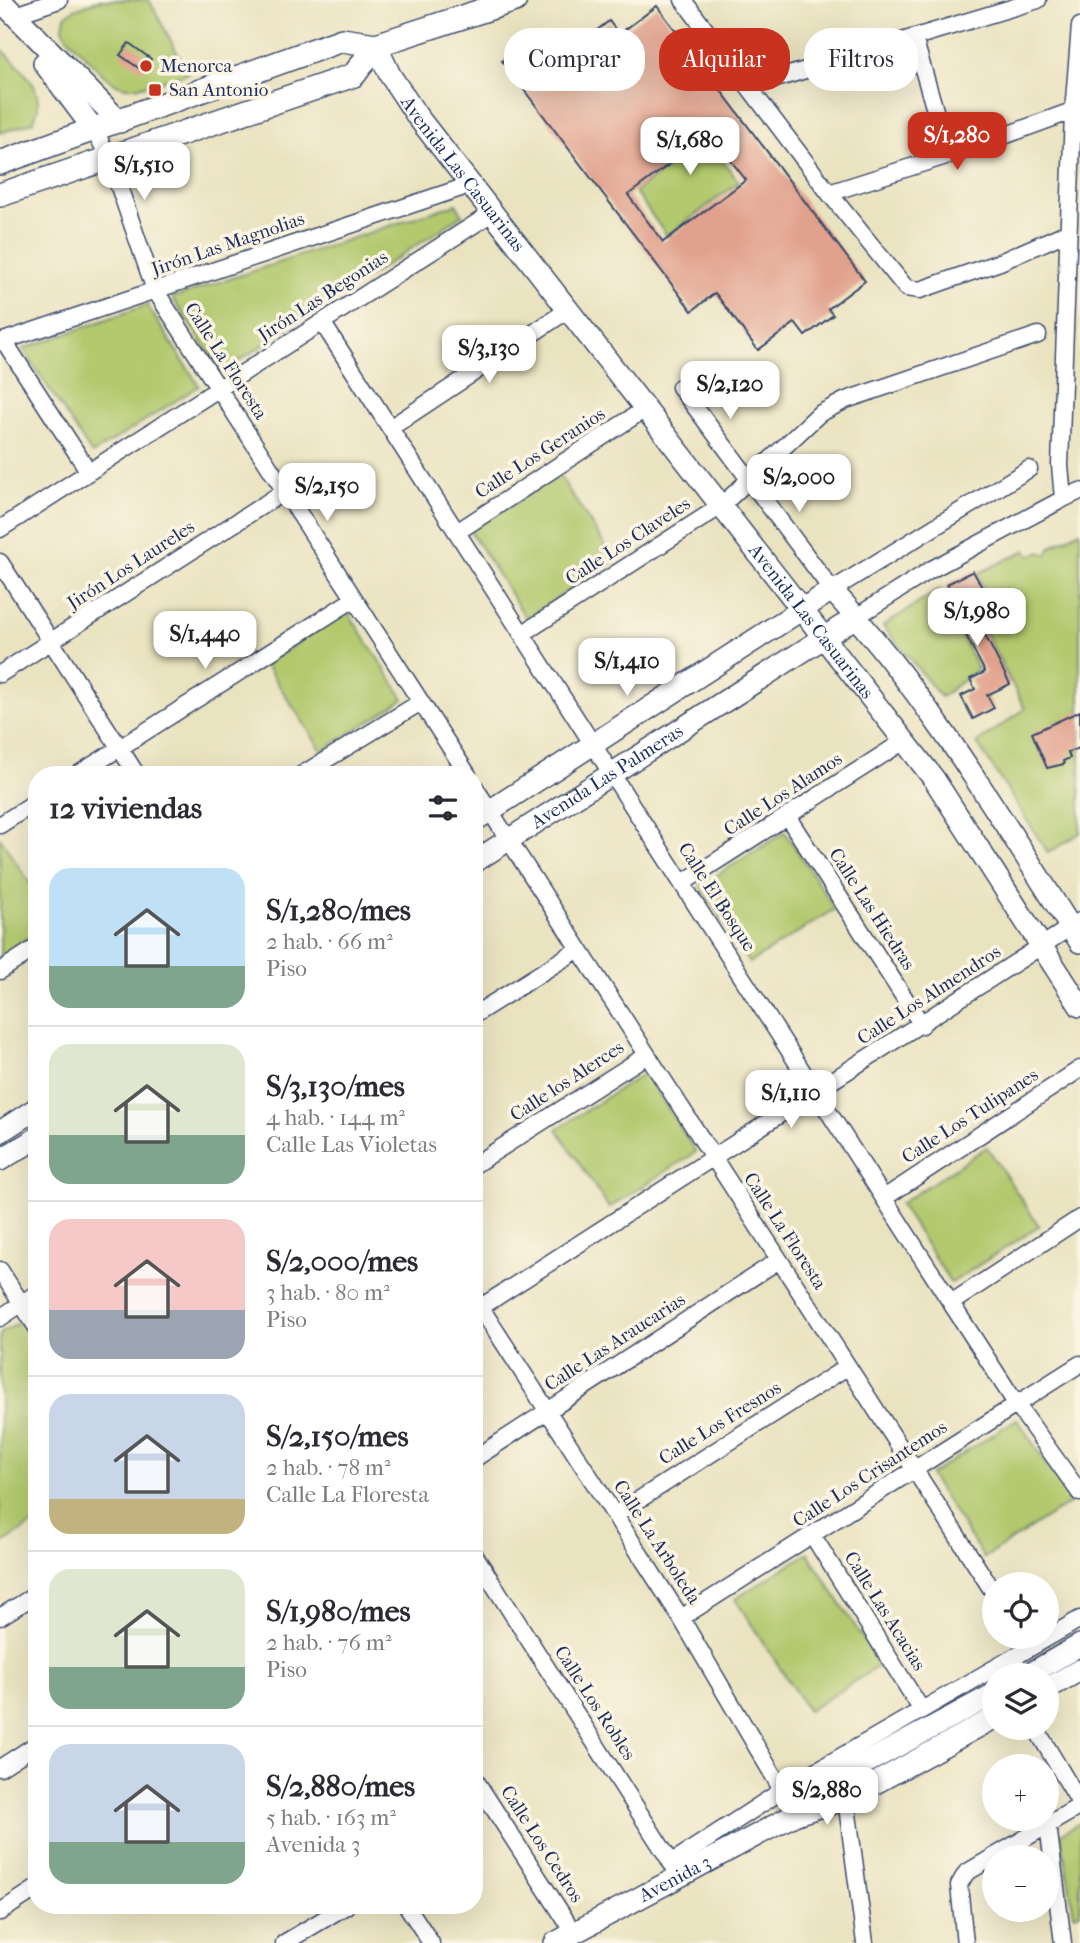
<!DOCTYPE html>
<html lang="es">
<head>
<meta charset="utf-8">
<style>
  body { margin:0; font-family:"IM FELL French Canon",serif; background:#f2f2f3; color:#2b2b33; height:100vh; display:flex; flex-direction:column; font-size:26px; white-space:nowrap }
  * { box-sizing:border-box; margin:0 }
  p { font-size:23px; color:#7c7c81 }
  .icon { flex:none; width:38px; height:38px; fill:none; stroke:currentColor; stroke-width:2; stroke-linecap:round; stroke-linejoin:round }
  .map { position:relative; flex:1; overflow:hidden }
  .side { position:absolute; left:28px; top:766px; width:455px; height:1148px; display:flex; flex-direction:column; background:#fff; border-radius:28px; box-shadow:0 7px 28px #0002 }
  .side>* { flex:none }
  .guide { position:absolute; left:504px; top:28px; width:471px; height:63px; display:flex; gap:14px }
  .tools { position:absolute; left:982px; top:1572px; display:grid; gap:14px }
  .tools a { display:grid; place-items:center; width:77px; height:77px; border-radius:50%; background:#fff; box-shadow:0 7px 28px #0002; font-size:35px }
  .price { position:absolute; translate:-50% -60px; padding:0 16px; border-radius:14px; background:#fff; color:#222; font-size:23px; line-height:46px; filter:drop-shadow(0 2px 4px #0008) }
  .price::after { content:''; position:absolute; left:50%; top:42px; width:21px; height:16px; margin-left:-10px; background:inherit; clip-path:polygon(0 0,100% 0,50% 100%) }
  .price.active { background:#c8321e; color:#fff }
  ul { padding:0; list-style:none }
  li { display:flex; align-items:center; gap:21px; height:175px; padding:0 21px }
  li+li { border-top:2px solid #e1e1e2 }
  li span { display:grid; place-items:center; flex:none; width:196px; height:140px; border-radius:21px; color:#555 }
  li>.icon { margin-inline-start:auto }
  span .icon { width:84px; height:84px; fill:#fffc; stroke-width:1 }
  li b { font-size:30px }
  h2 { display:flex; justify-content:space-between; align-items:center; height:84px; padding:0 21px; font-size:30px }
  .chip { padding:0 24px; border-radius:28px; background:#fff; box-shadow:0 7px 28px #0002; font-size:24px; line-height:63px }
  .chip.active { background:#c8321e; color:#fff }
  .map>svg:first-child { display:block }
  .green { fill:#b2c96e; stroke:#667c66; stroke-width:2 }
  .building { fill:#e1a18c; fill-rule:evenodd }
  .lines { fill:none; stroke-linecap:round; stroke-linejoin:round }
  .minor-casing { stroke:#3a4a6d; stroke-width:19 }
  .tertiary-casing { stroke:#3a4a6d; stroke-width:24 }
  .secondary-casing { stroke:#3a4a6d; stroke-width:26 }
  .minor { stroke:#fff; stroke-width:16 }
  .tertiary { stroke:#fff; stroke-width:21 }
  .secondary { stroke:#fff; stroke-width:23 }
  .poi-dot { fill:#c8321e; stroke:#fcf5e5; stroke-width:2.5 }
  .labels { text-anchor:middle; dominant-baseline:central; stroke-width:7; stroke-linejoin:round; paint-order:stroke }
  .poi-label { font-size:19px; fill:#1b2f5e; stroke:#fcf5e5; text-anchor:start }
  .street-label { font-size:19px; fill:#1b2f5e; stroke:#fcf5e5 }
</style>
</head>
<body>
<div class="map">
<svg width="1080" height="1943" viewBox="0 0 1080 1943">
  <rect width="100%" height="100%" fill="#fcf5e5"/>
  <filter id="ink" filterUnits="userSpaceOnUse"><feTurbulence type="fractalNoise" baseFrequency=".0143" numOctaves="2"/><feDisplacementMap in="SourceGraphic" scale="14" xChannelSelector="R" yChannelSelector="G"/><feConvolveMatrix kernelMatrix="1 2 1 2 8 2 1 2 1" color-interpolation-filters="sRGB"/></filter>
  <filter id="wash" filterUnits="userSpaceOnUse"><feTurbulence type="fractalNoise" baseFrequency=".00686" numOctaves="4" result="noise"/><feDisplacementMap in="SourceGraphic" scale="28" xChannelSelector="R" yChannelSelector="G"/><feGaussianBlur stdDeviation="1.57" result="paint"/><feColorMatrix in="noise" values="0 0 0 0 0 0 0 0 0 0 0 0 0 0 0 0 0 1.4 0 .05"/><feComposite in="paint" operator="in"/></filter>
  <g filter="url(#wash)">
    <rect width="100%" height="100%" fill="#eae3c0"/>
    <!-- green -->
    <path class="green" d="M99,0h50l39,73c-78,24 -65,21 -121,-36l-4,-9 2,-12 10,-7z
      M0,47c21,23 50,42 33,75l-33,11z
      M706,139l33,43 -72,54 -32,-44z
      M456,204l7,11 -241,157 -50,-74z
      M147,305l52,81 -107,68 -69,-105z
      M559,475l56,86 -89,57 -56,-87z
      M1080,531v302l-32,20 -71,-110 48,-34 -57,-110 17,-9 -8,-16 49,-24 3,6 11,-4 7,3 4,-8z
      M939,590l39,79 -37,28 -58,-71z
      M347,611l57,88 -82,52 -57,-87z
      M785,832l50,77 -86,54 -49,-77z
      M0,838l37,56v39l-37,24z
      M645,1073l51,79 -87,56 -52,-79z
      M987,1147l52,79 -88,57 -51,-79z
      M21,1321l16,23v177l-37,24v-211z
      M1017,1419l54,83 -87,56 -54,-83z
      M808,1553l72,112 -72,46 -73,-112z
      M1080,1823v90l-6,2 -13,-81z"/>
    <g id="blocks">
      <!-- building -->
      <path class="building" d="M657,6l208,275 -37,28 5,6 -28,21 -10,-13 -37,27 -43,-57 -23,18 -190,-250 15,-12 15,20 37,-28 5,7 35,-27 10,13zM710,134l36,46 -83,62 -35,-47z
        M129,43l22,16 -8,12 -23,-16z
        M973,571l10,18 -17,9 44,86 -23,11 7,13 -21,11 -12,-23 14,-7 -5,-10 15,-7 -34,-66 5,-3 -9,-19z
        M1080,711v37l-12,4 2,6 -7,3 1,3 -17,4 -15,-35z"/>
    </g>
  </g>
  <g filter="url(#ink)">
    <use href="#blocks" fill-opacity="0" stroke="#3a4a6d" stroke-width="2"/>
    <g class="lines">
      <!-- minor casing -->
      <g class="minor-casing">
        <path id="minor" d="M683,0l146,193 77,95 14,2 80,-28 68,-30
          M15,15l44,-15
          M1080,26l-7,87 -13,352 3,34 17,-8
          M914,38l34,117
          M749,87l289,-87
          M95,131l14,27 46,132 313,485
          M829,193l139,-44 112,-41
          M322,322l629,981 66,102 63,88
          M4,341l85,131
          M0,342l470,-157
          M680,387l152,203 197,-121
          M390,428l178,-118
          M0,529l492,-316
          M457,532l188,-123
          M0,562l137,213
          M856,617l76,-48 131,-70
          M522,634l199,-128 98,-92 27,-14 192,-65
          M0,674l285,-183
          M77,775l277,-176
          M301,775l120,-73
          M474,786l520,807
          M787,816l135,209
          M0,825l37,-24
          M684,882l220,-141
          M0,971l37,-24
          M474,1015l105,-66
          M474,1165l173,-110
          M884,1198l196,-129
          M0,1270l37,58
          M474,1297l207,321 115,196
          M951,1303l129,-85
          M481,1307l599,-386
          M0,1318l37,-25
          M474,1459l305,-199
          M615,1515l232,-148
          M813,1536l108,173
          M474,1554l202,316
          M0,1617l37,-23
          M681,1618l399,-254
          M1035,1727l45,76
          M0,1768l37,-24
          M474,1778l100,155
          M846,1799l19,144
          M1048,1825l15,118
          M671,1863l112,-73 297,-171
          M407,1906l24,37
          M0,1912l37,-24
          M284,1943l62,-37
          M965,1943l-6,-58 7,-12 114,-67"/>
      </g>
      <!-- tertiary casing -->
      <g class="tertiary-casing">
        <g id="tertiary">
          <path d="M3,3l117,119"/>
          <path id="s1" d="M376,45l14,30 27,41 517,663 146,227"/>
          <path d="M44,63l51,68"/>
          <path d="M474,821l358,-231c96,106 171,231 248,352"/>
          <path id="s2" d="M474,862l382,-245"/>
          <path d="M0,1132l37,-24"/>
          <path d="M0,1160l37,-22"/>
          <path d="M1028,1675l52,-30"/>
          <path d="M1046,1689l34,-19"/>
          <path d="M797,1814l19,-22 22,-14 156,-84"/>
          <path id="s3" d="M555,1943l241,-129 50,-15 148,-81"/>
        </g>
      </g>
      <!-- secondary casing -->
      <g class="secondary-casing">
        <path id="secondary" d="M0,163l342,-123 34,5 139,-45
          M0,195l354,-120 22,-30"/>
      </g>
      <!-- minor -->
      <use href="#minor" class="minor"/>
      <!-- tertiary -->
      <use href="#tertiary" class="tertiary"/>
      <!-- secondary -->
      <use href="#secondary" class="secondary"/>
    </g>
  </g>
  <!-- markers -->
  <g class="poi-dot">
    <circle cx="146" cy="66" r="7"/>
    <rect x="148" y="83" width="14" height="14" rx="3.5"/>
  </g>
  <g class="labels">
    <!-- poi labels -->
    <g class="poi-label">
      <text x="160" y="66">Menorca</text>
      <text x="169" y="90">San Antonio</text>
    </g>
    <!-- street labels -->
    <g class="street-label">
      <text stroke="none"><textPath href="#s1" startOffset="156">Avenida Las Casuarinas</textPath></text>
      <text transform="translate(228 244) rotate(-19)">Jirón Las Magnolias</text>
      <text transform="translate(323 296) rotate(-33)">Jirón Las Begonias</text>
      <text transform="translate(226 361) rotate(57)">Calle La Floresta</text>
      <text transform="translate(540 453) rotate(-33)">Calle Los Geranios</text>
      <text transform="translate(628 541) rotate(-33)">Calle Los Claveles</text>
      <text transform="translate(131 565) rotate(-33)">Jirón Los Laureles</text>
      <text stroke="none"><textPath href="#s1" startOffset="723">Avenida Las Casuarinas</textPath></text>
      <text stroke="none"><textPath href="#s2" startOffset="158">Avenida Las Palmeras</textPath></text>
      <text transform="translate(783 794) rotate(-33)">Calle Los Alamos</text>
      <text transform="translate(717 897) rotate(57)">Calle El Bosque</text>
      <text transform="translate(872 909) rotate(57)">Calle Las Hiedras</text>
      <text transform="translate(929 995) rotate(-33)">Calle Los Almendros</text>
      <text transform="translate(567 1081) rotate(-33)">Calle los Alerces</text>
      <text transform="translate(970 1116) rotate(-33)">Calle Los Tulipanes</text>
      <text transform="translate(785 1231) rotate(57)">Calle La Floresta</text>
      <text transform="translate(615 1342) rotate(-33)">Calle Las Araucarias</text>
      <text transform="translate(720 1423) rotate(-32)">Calle Los Fresnos</text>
      <text transform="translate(870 1474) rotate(-33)">Calle Los Crisantemos</text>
      <text transform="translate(657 1542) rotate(57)">Calle La Arboleda</text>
      <text transform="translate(885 1611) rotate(58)">Calle Las Acacias</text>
      <text transform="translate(595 1703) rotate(57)">Calle Los Robles</text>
      <text transform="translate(542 1844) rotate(57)">Calle Los Cedros</text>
      <text stroke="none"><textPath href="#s3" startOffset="136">Avenida 3</textPath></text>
    </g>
  </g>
</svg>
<div class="tools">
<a><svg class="icon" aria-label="locate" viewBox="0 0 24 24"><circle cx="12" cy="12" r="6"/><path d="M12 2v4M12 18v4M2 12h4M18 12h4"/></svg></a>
<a><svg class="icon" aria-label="layers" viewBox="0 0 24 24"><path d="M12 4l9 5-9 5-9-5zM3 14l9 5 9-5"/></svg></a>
<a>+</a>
<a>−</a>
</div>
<b class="price active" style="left:957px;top:172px">S/1,280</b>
<b class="price" style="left:690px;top:177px">S/1,680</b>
<b class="price" style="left:144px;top:202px">S/1,510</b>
<b class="price" style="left:489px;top:385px">S/3,130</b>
<b class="price" style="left:730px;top:421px">S/2,120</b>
<b class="price" style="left:799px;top:514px">S/2,000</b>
<b class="price" style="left:327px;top:523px">S/2,150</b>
<b class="price" style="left:977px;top:648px">S/1,980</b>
<b class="price" style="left:205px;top:671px">S/1,440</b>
<b class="price" style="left:627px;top:698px">S/1,410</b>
<b class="price" style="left:791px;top:1130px">S/1,110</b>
<b class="price" style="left:827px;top:1827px">S/2,880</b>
<div class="guide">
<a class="chip">Comprar</a>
<a class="chip active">Alquilar</a>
<a class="chip">Filtros</a>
</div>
<section class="side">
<h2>12 viviendas<svg class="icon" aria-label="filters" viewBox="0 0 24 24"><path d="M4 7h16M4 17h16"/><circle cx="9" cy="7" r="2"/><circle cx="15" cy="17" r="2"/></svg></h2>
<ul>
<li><span style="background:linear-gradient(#bfe0f5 70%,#7fa58c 0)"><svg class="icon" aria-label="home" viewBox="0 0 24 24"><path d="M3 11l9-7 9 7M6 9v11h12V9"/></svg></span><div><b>S/1,280/mes</b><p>2 hab. · 66 m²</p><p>Piso</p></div></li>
<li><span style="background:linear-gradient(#dfe7d0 65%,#7fa58c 0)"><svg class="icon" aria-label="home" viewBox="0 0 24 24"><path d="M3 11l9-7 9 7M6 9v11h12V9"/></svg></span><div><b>S/3,130/mes</b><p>4 hab. · 144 m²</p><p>Calle Las Violetas</p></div></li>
<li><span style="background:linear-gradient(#f6c9c9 65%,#9aa5b1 0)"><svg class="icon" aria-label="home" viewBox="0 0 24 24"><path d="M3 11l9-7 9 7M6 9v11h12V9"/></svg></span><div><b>S/2,000/mes</b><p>3 hab. · 80 m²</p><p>Piso</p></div></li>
<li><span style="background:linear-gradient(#c9d6e8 75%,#c2b280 0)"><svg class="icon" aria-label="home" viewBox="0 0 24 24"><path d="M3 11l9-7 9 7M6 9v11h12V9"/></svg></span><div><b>S/2,150/mes</b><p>2 hab. · 78 m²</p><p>Calle La Floresta</p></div></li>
<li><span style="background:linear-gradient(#dfe7d0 70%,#7fa58c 0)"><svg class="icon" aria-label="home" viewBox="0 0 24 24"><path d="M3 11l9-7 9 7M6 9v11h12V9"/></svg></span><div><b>S/1,980/mes</b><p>2 hab. · 76 m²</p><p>Piso</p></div></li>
<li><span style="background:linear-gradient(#c9d6e8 70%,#7fa58c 0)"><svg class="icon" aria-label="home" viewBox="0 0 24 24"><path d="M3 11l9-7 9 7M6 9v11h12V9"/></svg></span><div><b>S/2,880/mes</b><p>5 hab. · 163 m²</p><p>Avenida 3</p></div></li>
</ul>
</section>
</div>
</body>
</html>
